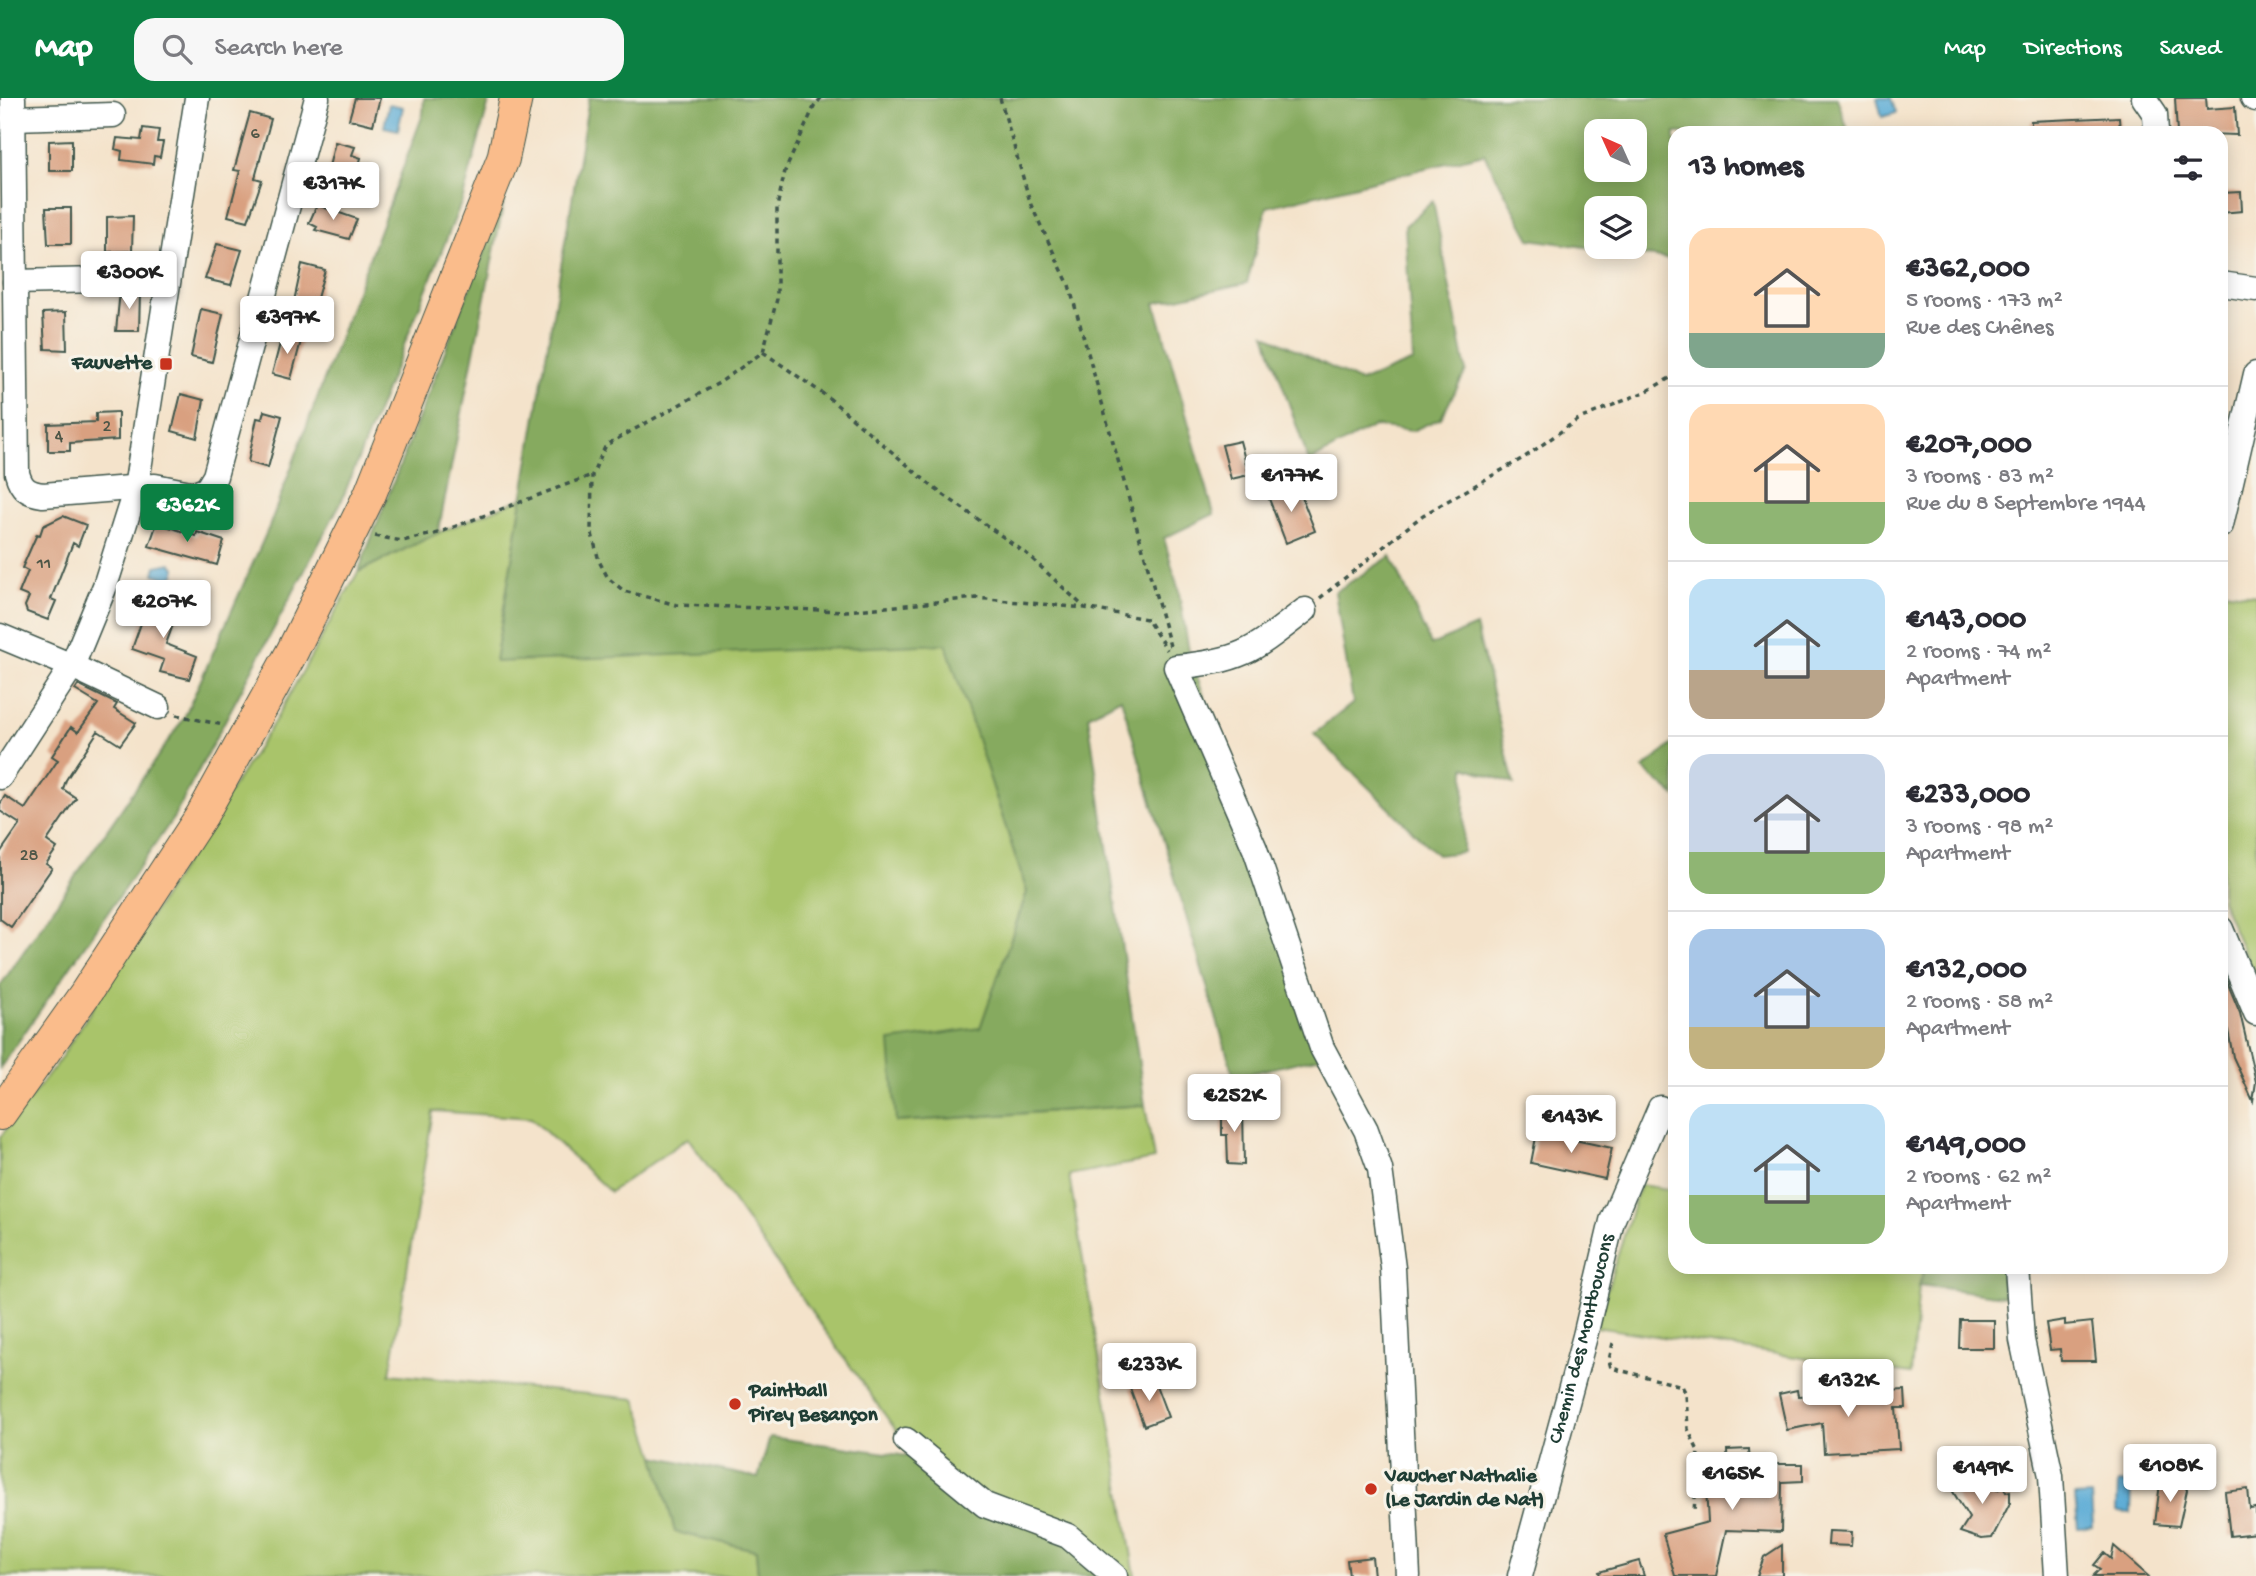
<!DOCTYPE html>
<html lang="en">
<head>
<meta charset="utf-8">
<style>
  body { margin:0; font-family:"Gochi Hand",sans-serif; background:#f7f7f7; color:#2b2b33; height:100vh; display:flex; flex-direction:column; font-size:26px; white-space:nowrap }
  * { box-sizing:border-box; margin:0 }
  p { font-size:23px; color:#7c7c81 }
  .icon { flex:none; width:38px; height:38px; fill:none; stroke:currentColor; stroke-width:2; stroke-linecap:round; stroke-linejoin:round }
  .map { position:relative; flex:1; overflow:hidden }
  .details { position:absolute; left:1668px; top:28px; width:560px; height:1148px; display:flex; flex-direction:column; background:#fff; border-radius:21px; box-shadow:0 4px 18px #0003 }
  .details>* { flex:none }
  .needle { width:46px; rotate:315deg }
  .tools { position:absolute; left:1584px; top:21px; display:grid; gap:14px }
  .tools a { display:grid; place-items:center; width:63px; height:63px; border-radius:14px; background:#fff; box-shadow:0 4px 18px #0003; font-size:35px }
  .price { position:absolute; translate:-50% -60px; padding:0 16px; border-radius:7px; background:#fff; color:#222; font-size:23px; line-height:46px; filter:drop-shadow(0 2px 4px #0008) }
  .price::after { content:''; position:absolute; left:50%; top:42px; width:21px; height:16px; margin-left:-10px; background:inherit; clip-path:polygon(0 0,100% 0,50% 100%) }
  .price.on { background:#0b8043; color:#fff }
  ul { padding:0; list-style:none }
  li { display:flex; align-items:center; gap:21px; height:175px; padding:0 21px }
  li+li { border-top:2px solid #e1e1e2 }
  li span { display:grid; place-items:center; flex:none; width:196px; height:140px; border-radius:21px; color:#555 }
  li>.icon { margin-inline-start:auto }
  span .icon { width:84px; height:84px; fill:#fffc; stroke-width:1 }
  li b { font-size:30px }
  h2 { display:flex; justify-content:space-between; align-items:center; height:84px; padding:0 21px; font-size:30px }
  header { display:flex; align-items:center; gap:42px; box-sizing:border-box; height:98px; padding:0 35px; background:#0b8043; color:#fff }
  header strong { font-size:33px }
  nav { display:flex; gap:38px; margin-inline-start:auto; font-size:24px }
  .search { width:490px; height:63px; background:#f7f7f7; display:flex; align-items:center; gap:18px; box-sizing:border-box; padding:0 24px; border-radius:21px; color:#7c7c81; font-size:26px }
  .map>svg:first-child { display:block }
  .green { fill:#a9c46a; stroke:#64804f; stroke-width:2 }
  .forest { fill:#86aa5e; stroke:#527449; stroke-width:2; fill-rule:evenodd }
  .water { fill:#5cacd6; stroke:#3e7485; stroke-width:2 }
  .building { fill:#d9a080 }
  .lines { fill:none; stroke-linecap:round; stroke-linejoin:round }
  .minor-casing { stroke:#3f564b; stroke-width:27 }
  .major-casing { stroke:#3f564b; stroke-width:34 }
  .path { stroke:#3f564b; stroke-width:3.5; stroke-dasharray:5 5; stroke-linecap:butt }
  .minor { stroke:#fff; stroke-width:24 }
  .major { stroke:#fabc8b; stroke-width:32 }
  .poi-dot { fill:#c8321e; stroke:#f7f3e8; stroke-width:2.5 }
  .labels { text-anchor:middle; dominant-baseline:central; stroke-width:6; stroke-linejoin:round; paint-order:stroke }
  .number-label { font-size:18px; fill:#4e5647 }
  .poi-label { font-size:21px; font-weight:bold; fill:#1f3d34; stroke:#f7f3e8; text-anchor:start }
  .street-label { font-size:21px; fill:#1f3d34; stroke:#f7f3e8 }
</style>
</head>
<body>
<header>
<strong>Map</strong>
<div class="search"><svg class="icon" aria-label="search" viewBox="0 0 24 24"><circle cx="10" cy="10" r="6"/><path d="M15 15l6 6"/></svg>Search here</div>
<nav><a>Map</a><a>Directions</a><a>Saved</a></nav>
</header>
<div class="map">
<svg width="2256" height="1478" viewBox="0 0 2256 1478">
  <rect width="100%" height="100%" fill="#f7f3e8"/>
  <filter id="ink" filterUnits="userSpaceOnUse"><feTurbulence type="fractalNoise" baseFrequency=".0143" numOctaves="2"/><feDisplacementMap in="SourceGraphic" scale="14" xChannelSelector="R" yChannelSelector="G"/><feConvolveMatrix kernelMatrix="1 2 1 2 8 2 1 2 1" color-interpolation-filters="sRGB"/></filter>
  <filter id="wash" filterUnits="userSpaceOnUse"><feTurbulence type="fractalNoise" baseFrequency=".00686" numOctaves="4" result="noise"/><feDisplacementMap in="SourceGraphic" scale="28" xChannelSelector="R" yChannelSelector="G"/><feGaussianBlur stdDeviation="1.57" result="paint"/><feColorMatrix in="noise" values="0 0 0 0 0 0 0 0 0 0 0 0 0 0 0 0 0 1.4 0 .05"/><feComposite in="paint" operator="in"/></filter>
  <g filter="url(#wash)">
    <rect width="100%" height="100%" fill="#f4e3cb"/>
    <!-- green -->
    <path class="green" d="M522,400l-27,163 451,-18 81,249 -47,136 -83,94 248,-17 9,54 -85,16 66,401h-31l-189,-119 -227,-319 -78,54 -79,-74 -98,-7 -43,263 246,25 19,57 20,76 81,18 2,26h-758v-439l57,-73 219,-345 82,-147 80,-39z
      M2221,493l35,4v385l-35,-80z
      M1640,1087l35,5v77h250l-6,19 -8,88 -316,-47z"/>
    <!-- forest -->
    <path class="forest" d="M424,0h66l-27,100 -122,304 -167,315 -174,251v-82l184,-268 85,-191 154,-413z
      M589,0h1248l12,35h-174v127l-145,-21 -46,-85 -217,53 -20,76 -92,20 59,211 -50,24 14,50 12,69 143,397 -99,23 -113,-379 -33,18 57,389 -249,17 -6,-81 90,-13 47,-136 -81,-248 -451,18zM1596,33h38v39h-38zM1596,110h38v39h-38z
      M504,103l-66,332 -80,39z
      M1433,103l33,170 -25,47 -29,13 -38,-5 -65,36 -44,-128 95,48 53,-21 -8,-135z
      M1391,458l40,89 45,-19 38,158 -49,-17 -2,85 -26,3 -123,-121 39,-31 -18,-111z
      M1675,644v54l-32,-27z
      M1925,1169h76l3,29 -85,-11z
      M770,1339l145,20 152,85 37,34h-346l-2,-26 -81,-18 -20,-76 103,22z"/>
    <!-- water -->
    <path class="water" d="M1877,0h14l5,15 -14,4z
      M389,6l14,3 -5,23 -14,-3z
      M171,465l5,6 -2,6 -8,3 -12,-4 2,-8z
      M2118,1385l14,1 -1,29 -14,-1z
      M2091,1397l2,32 -15,1 -3,-32z"/>
    <g id="blocks">
      <!-- building -->
      <path class="building" d="M355,0h25l-7,27 -24,-6z
        M2175,0h31l1,11 28,-2 2,28 -60,-2z
        M250,15l21,6 -16,59 7,2 -14,41 -20,-5 12,-45 -6,-1z
        M2119,19l1,16h-89v-12z
        M143,30l16,2 -2,12h6l-3,15 -6,-1 -1,8 -32,-4 1,-9 -7,-2 2,-11 24,2z
        M72,42v31h-23v-30z
        M335,44l20,5 -3,8 9,3 -8,28 -27,-7z
        M2241,94l1,19 -21,2v-20z
        M317,107l40,14 -8,20 -34,-9 2,-3 -8,-4z
        M46,110h25v36h-23z
        M133,118l-1,35 -25,1v-35z
        M217,146l25,6 -11,35 -26,-6z
        M302,166l23,6 -12,42 -20,-6z
        M120,193h20l-1,40h-23z
        M201,211l22,5 -11,48 -21,-5z
        M66,214l1,38 -22,-1 -2,-36z
        M283,234l19,5 -11,42 -19,-5z
        M181,296l23,6 -7,38 -25,-7z
        M264,313l18,5 -14,52 -20,-6 9,-44 5,1z
        M118,314v28l-48,3v8h-22v-27l48,-2v-9z
        M1240,343l9,34 -18,4 -9,-34z
        M1297,387l18,46 -29,12 -18,-47z
        M63,418l23,9 -8,21 -5,-3 -22,56 5,2 -8,19 -21,-8 -2,-6 4,-9 -10,-4 9,-22 -6,-3 15,-34 3,1 3,-9z
        M157,425l39,13 1,-4 27,9 -7,24 -68,-19z
        M150,500l29,10 -13,36 31,12 -8,23 -29,-7 4,-12 -32,-11z
        M78,587l39,19 -3,5 22,14 -16,22 -22,-14 -32,49 -3,9 13,9 -29,43 10,7 -11,16 6,4 -41,59 -11,-8v-66l20,-29 -20,-13v-7l5,-8 20,13 33,-49 -6,-4 19,-29 7,5 20,-28 -23,-14z
        M2221,869l19,46 16,69 -3,19 -20,-44 -5,-27 -7,1z
        M1243,1009l1,58 -16,-1 -1,-29h-5v-26z
        M1537,1034l75,16 -7,31 -74,-16z
        M1960,1222h34v28h-35z
        M2065,1222v5l27,-3 4,39h-35l-1,-12 -10,1 -4,-27z
        M1154,1282l14,37 -24,9 -14,-38z
        M1797,1292l1,6 107,-6 1,18h-10l3,41 -75,4 -2,-30 -35,7 -8,-36z
        M1749,1351l1,15h53v17l-21,1 -1,50 -55,-2 -10,46h-41l-12,-42 45,-12 -2,-33h8l-1,-17 15,-1 -1,-21z
        M1985,1372l12,20 6,-3 3,5 4,-1v12l-18,35 -11,1 -21,-7 9,-14 -17,-28z
        M2160,1385l25,3 2,4 -8,36 -24,-2z
        M2248,1391l2,20 6,-1v25l-26,3 -5,-44z
        M1829,1433l23,1 -1,14 -23,-1z
        M1782,1447v31h-25l7,-19z
        M2114,1448l34,30h-55l7,-7 -6,-4 10,-12 7,6z
        M1372,1459l2,19h-25l-2,-16z
        M1639,1463l5,15h-44l-1,-4z"/>
    </g>
  </g>
  <g filter="url(#ink)">
    <use href="#blocks" fill-opacity="0" stroke="#3f564b" stroke-width="2"/>
    <g class="lines">
      <!-- minor casing -->
      <g class="minor-casing">
        <g id="minor">
          <path d="M13,0l4,375c4,15 10,20 26,22l112,-9 40,8 12,-5 8,-13 102,-378"/>
          <path d="M2144,0l11,16 1,19"/>
          <path d="M2253,0l3,1"/>
          <path d="M13,20l100,-3"/>
          <path d="M15,184l85,-2"/>
          <path d="M2221,186l35,5"/>
          <path d="M2221,427l35,-151"/>
          <path d="M1305,512c-53,41 -61,50 -129,57l79,182 67,199 44,82 14,39 13,99 15,308"/>
          <path d="M0,538l72,30 86,41"/>
          <path d="M0,679l72,-111 33,-80 31,-98 61,-390"/>
          <path d="M2221,831l35,84"/>
          <path d="M2017,1169l5,73 29,136 6,100"/>
          <path d="M906,1342l79,65 83,31 47,40"/>
          <path id="s1" d="M1520,1478l65,-240 27,-115 48,-113"/>
        </g>
      </g>
      <!-- major casing -->
      <g class="major-casing">
        <path id="major" d="M0,1016l85,-120 117,-179 90,-163 78,-158 133,-335 13,-61"/>
      </g>
      <!-- path -->
      <path class="path" d="M821,0l-7,9 -29,64 -8,36v92l-14,53 -44,31 -113,62 -14,30 -1,55 8,31 9,17 16,13 53,14 169,6 130,-13 109,10 62,11 20,31
        M1000,0l31,107 38,80 101,361
        M763,254l66,46 105,90 93,66 57,53
        M375,438l27,5 36,-8 154,-58
        M1320,500l103,-83 102,-58 52,-37 70,-29 28,-16
        M176,617l47,10
        M1613,1245l-4,17 2,8 71,18 4,8 2,35 10,22 -4,61"/>
      <!-- minor -->
      <use href="#minor" class="minor"/>
      <!-- major -->
      <use href="#major" class="major"/>
    </g>
  </g>
  <!-- markers -->
  <g class="poi-dot">
    <rect x="159" y="259" width="14" height="14" rx="3.5"/>
    <circle cx="735" cy="1306" r="7"/>
    <circle cx="1371" cy="1391" r="7"/>
  </g>
  <g class="labels">
    <!-- number labels -->
    <g class="number-label">
      <text x="255" y="36">6</text>
      <text x="107" y="329">2</text>
      <text x="59" y="339">4</text>
      <text x="44" y="466">11</text>
      <text x="29" y="758">28</text>
    </g>
    <!-- poi labels -->
    <g class="poi-label">
      <text x="152" y="266" text-anchor="end">Fauvette</text>
      <text x="749" y="1294">Paintball<tspan x="749" dy="24">Pirey Besançon</tspan></text>
      <text x="1385" y="1379">Vaucher Nathalie<tspan x="1385" dy="24">(Le Jardin de Nat)</tspan></text>
    </g>
    <!-- street labels -->
    <g class="street-label">
      <text stroke="none"><textPath href="#s1" startOffset="245">Chemin des Montboucons</textPath></text>
    </g>
  </g>
</svg>
<div class="tools">
<a><svg class="needle" viewBox="-14 -14 28 28"><path d="M0-13l5 13h-10z" fill="#e53935"/><path d="M0 13l5-13h-10z" fill="#7c7c81"/></svg></a>
<a><svg class="icon" aria-label="layers" viewBox="0 0 24 24"><path d="M12 4l9 5-9 5-9-5zM3 14l9 5 9-5"/></svg></a>
</div>
<b class="price" style="left:333px;top:124px">€317K</b>
<b class="price" style="left:129px;top:213px">€300K</b>
<b class="price" style="left:287px;top:258px">€397K</b>
<b class="price" style="left:1291px;top:416px">€177K</b>
<b class="price on" style="left:187px;top:446px">€362K</b>
<b class="price" style="left:163px;top:542px">€207K</b>
<b class="price" style="left:1234px;top:1036px">€252K</b>
<b class="price" style="left:1571px;top:1057px">€143K</b>
<b class="price" style="left:1149px;top:1305px">€233K</b>
<b class="price" style="left:1848px;top:1321px">€132K</b>
<b class="price" style="left:2170px;top:1406px">€108K</b>
<b class="price" style="left:1982px;top:1408px">€149K</b>
<b class="price" style="left:1732px;top:1414px">€165K</b>
<section class="details">
<h2>13 homes<svg class="icon" aria-label="filters" viewBox="0 0 24 24"><path d="M4 7h16M4 17h16"/><circle cx="9" cy="7" r="2"/><circle cx="15" cy="17" r="2"/></svg></h2>
<ul>
<li><span style="background:linear-gradient(#ffd9b3 75%,#7fa58c 0)"><svg class="icon" aria-label="home" viewBox="0 0 24 24"><path d="M3 11l9-7 9 7M6 9v11h12V9"/></svg></span><div><b>€362,000</b><p>5 rooms · 173 m²</p><p>Rue des Chênes</p></div></li>
<li><span style="background:linear-gradient(#ffd9b3 70%,#8fb573 0)"><svg class="icon" aria-label="home" viewBox="0 0 24 24"><path d="M3 11l9-7 9 7M6 9v11h12V9"/></svg></span><div><b>€207,000</b><p>3 rooms · 83 m²</p><p>Rue du 8 Septembre 1944</p></div></li>
<li><span style="background:linear-gradient(#bfe0f5 65%,#b9a48a 0)"><svg class="icon" aria-label="home" viewBox="0 0 24 24"><path d="M3 11l9-7 9 7M6 9v11h12V9"/></svg></span><div><b>€143,000</b><p>2 rooms · 74 m²</p><p>Apartment</p></div></li>
<li><span style="background:linear-gradient(#c9d6e8 70%,#8fb573 0)"><svg class="icon" aria-label="home" viewBox="0 0 24 24"><path d="M3 11l9-7 9 7M6 9v11h12V9"/></svg></span><div><b>€233,000</b><p>3 rooms · 98 m²</p><p>Apartment</p></div></li>
<li><span style="background:linear-gradient(#a9c7e8 70%,#c2b280 0)"><svg class="icon" aria-label="home" viewBox="0 0 24 24"><path d="M3 11l9-7 9 7M6 9v11h12V9"/></svg></span><div><b>€132,000</b><p>2 rooms · 58 m²</p><p>Apartment</p></div></li>
<li><span style="background:linear-gradient(#bfe0f5 65%,#8fb573 0)"><svg class="icon" aria-label="home" viewBox="0 0 24 24"><path d="M3 11l9-7 9 7M6 9v11h12V9"/></svg></span><div><b>€149,000</b><p>2 rooms · 62 m²</p><p>Apartment</p></div></li>
</ul>
</section>
</div>
</body>
</html>
